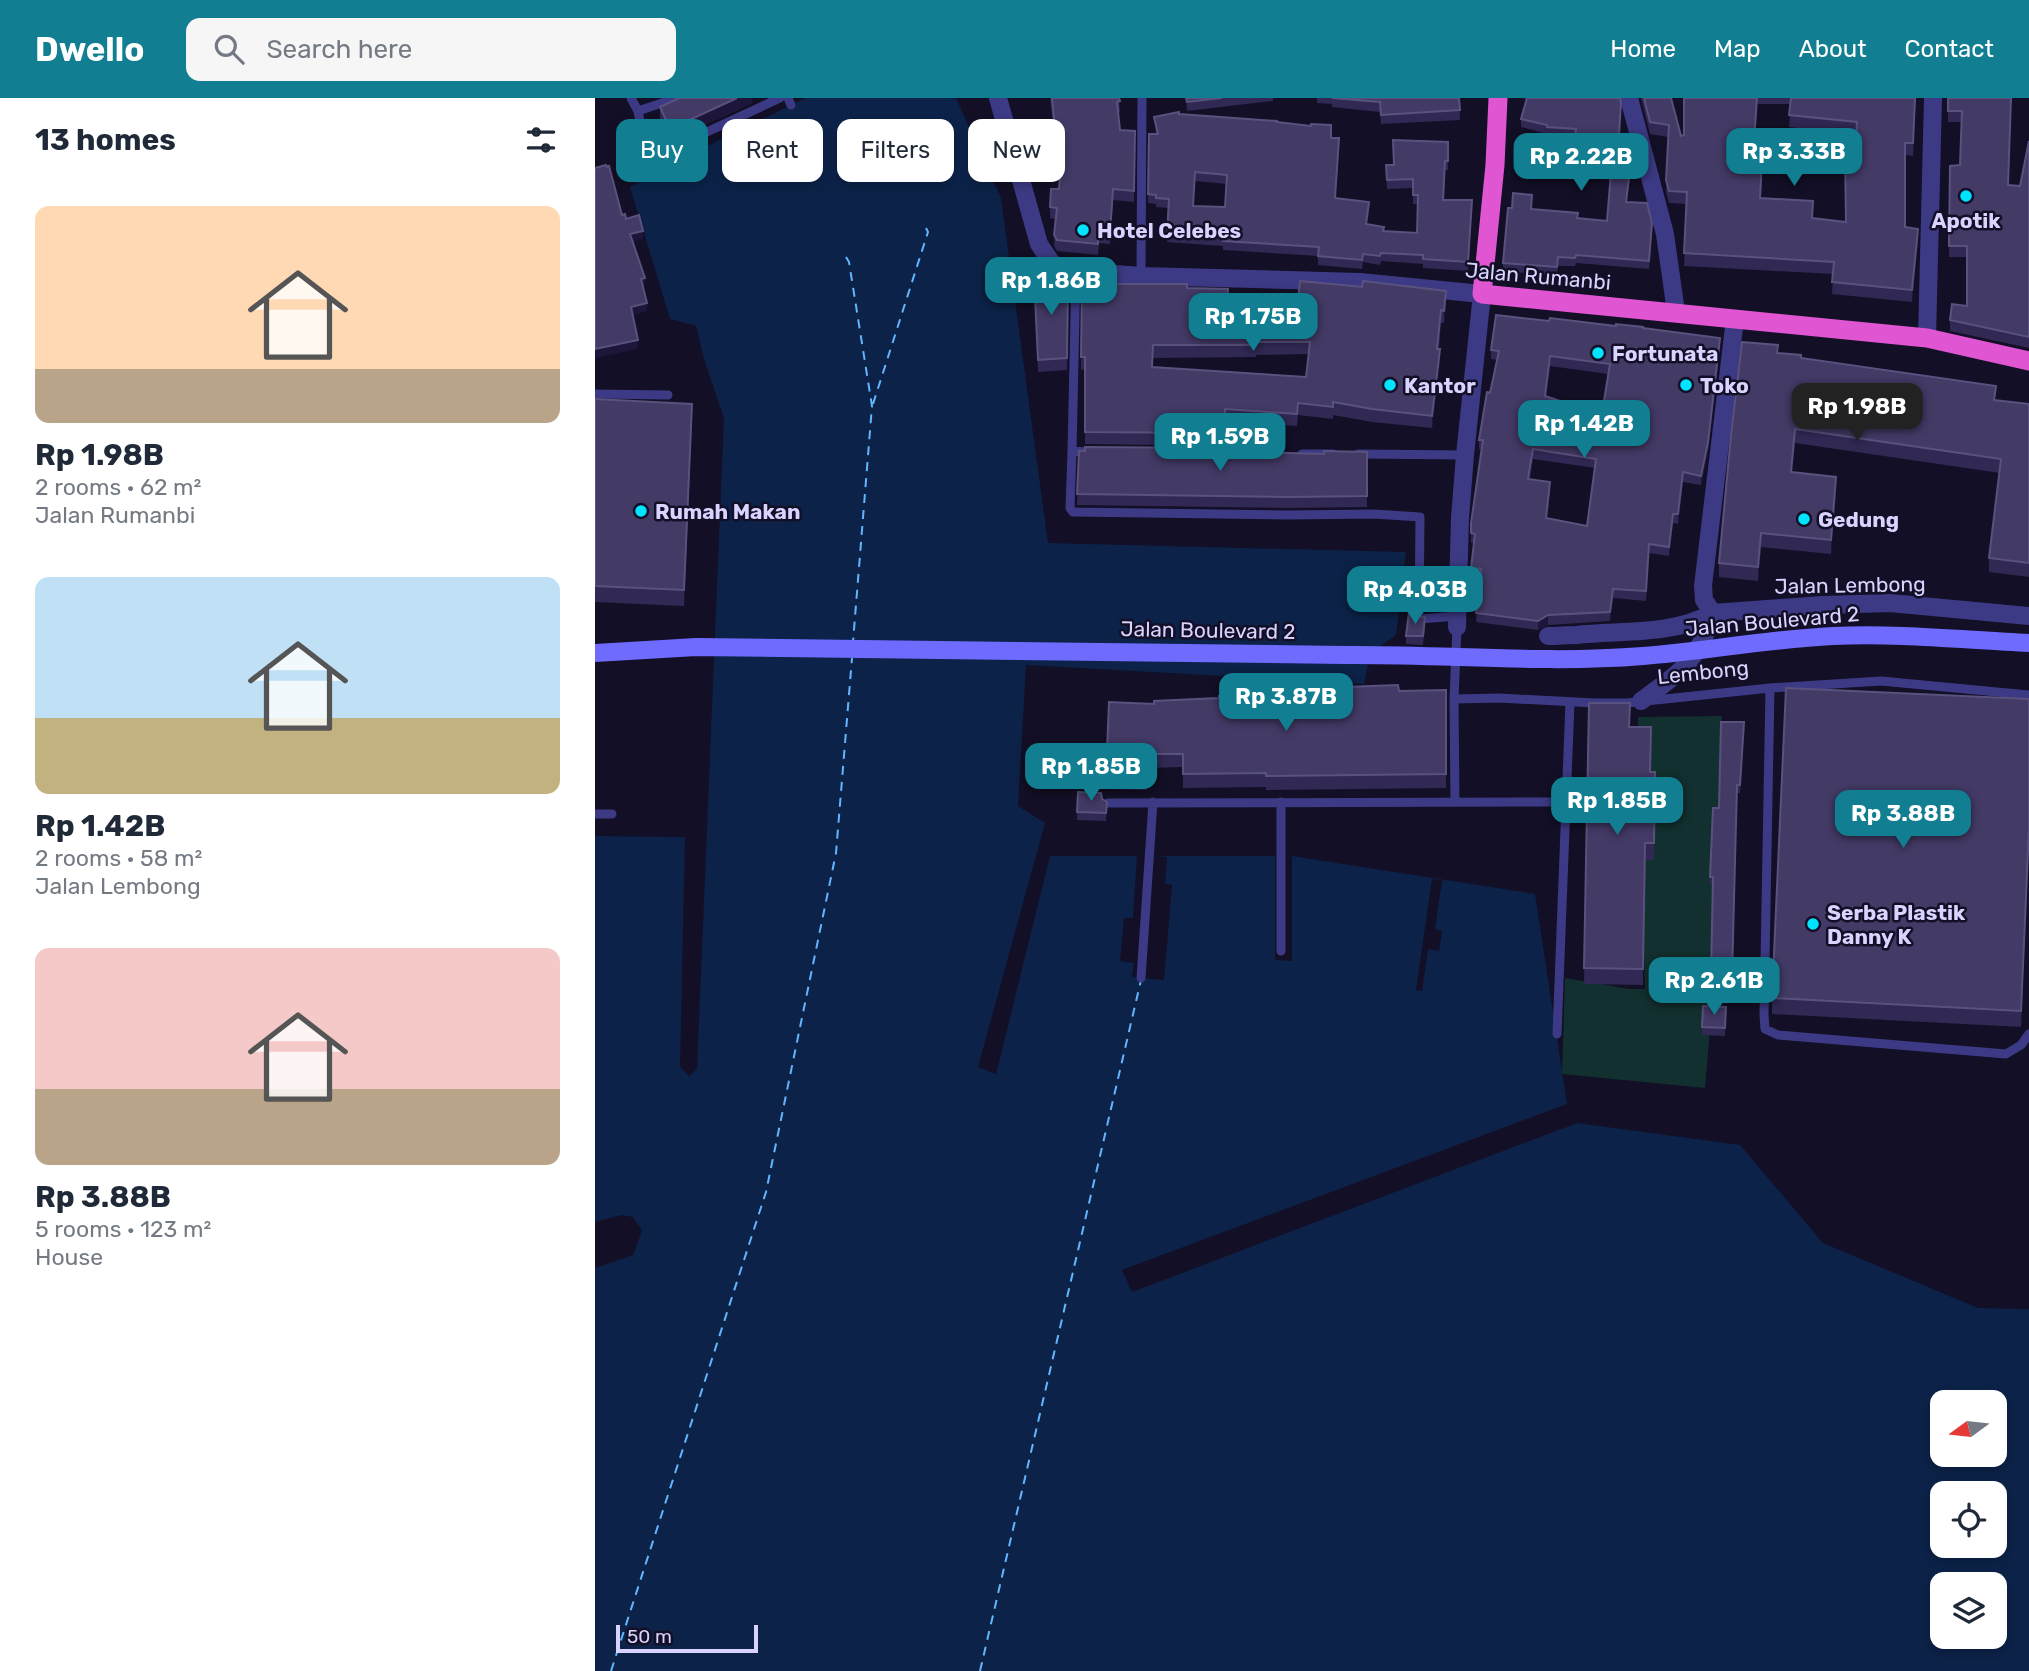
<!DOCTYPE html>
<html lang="en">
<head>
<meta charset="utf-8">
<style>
  body { margin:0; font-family:Rubik,sans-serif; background:#f6f6f7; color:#1f2937; height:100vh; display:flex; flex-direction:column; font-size:26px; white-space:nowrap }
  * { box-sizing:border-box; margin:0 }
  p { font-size:23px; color:#747a83 }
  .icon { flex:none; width:38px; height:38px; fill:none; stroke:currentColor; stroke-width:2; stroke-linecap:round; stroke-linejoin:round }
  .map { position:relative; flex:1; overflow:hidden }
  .panel { display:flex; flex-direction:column; background:#fff; width:595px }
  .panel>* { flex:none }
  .top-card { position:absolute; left:21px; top:21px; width:665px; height:63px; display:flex; gap:14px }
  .needle { width:46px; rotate:255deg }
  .buttons { position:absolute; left:1335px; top:1292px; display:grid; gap:14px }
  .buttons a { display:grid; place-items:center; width:77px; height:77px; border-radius:14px; background:#fff; box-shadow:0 4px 10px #0003; font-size:35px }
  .scale { position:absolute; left:21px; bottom:18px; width:142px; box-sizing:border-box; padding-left:7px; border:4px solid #d9d4ff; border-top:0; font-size:19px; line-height:24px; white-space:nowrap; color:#d9d4ff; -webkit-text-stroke:5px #130f26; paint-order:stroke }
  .price { position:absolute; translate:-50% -60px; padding:0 16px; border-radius:14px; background:#117e91; color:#fff; font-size:23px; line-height:46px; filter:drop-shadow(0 2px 4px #0008) }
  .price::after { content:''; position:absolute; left:50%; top:42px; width:21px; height:16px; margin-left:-10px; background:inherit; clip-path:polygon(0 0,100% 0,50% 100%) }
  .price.selected { background:#222; color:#fff }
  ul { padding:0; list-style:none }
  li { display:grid; align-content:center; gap:14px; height:371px; padding:0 35px }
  li span { display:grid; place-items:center; height:217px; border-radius:14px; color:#555 }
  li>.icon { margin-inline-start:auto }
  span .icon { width:126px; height:126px; fill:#fffc; stroke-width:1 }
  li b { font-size:30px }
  h2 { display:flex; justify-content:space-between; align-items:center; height:84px; padding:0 35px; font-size:30px }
  .pill { padding:0 24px; border-radius:14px; background:#fff; box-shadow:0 4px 10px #0003; font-size:24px; line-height:63px }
  .pill.selected { background:#117e91; color:#fff }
  header { display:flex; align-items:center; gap:42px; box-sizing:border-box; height:98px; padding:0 35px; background:#117e91; color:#fff }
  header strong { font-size:33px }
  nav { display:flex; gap:38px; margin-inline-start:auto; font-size:24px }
  .search { width:490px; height:63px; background:#f6f6f7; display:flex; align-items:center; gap:18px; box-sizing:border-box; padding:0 24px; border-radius:14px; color:#747a83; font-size:26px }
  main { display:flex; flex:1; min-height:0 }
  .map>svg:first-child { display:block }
  .green { fill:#12302f }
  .water { fill:#0c2248; fill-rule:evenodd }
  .pier { fill:#130f26 }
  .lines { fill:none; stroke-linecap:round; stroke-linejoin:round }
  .ferry { stroke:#62b6ff; stroke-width:2; stroke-dasharray:9 7; stroke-linecap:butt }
  .service { stroke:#3d3a85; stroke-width:9 }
  .minor { stroke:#3d3a85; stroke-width:18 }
  .tertiary { stroke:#3d3a85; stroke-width:18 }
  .secondary { stroke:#6f6bff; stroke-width:18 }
  .trunk { stroke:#e055d1; stroke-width:19 }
  .secondary-bridge { stroke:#6f6bff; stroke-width:18 }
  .wall { fill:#312854; fill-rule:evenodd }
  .shaded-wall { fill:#1d163a }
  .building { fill:#433a66; stroke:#5a527e; stroke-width:2; fill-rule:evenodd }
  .poi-dot { fill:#00e5ff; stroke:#130f26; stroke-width:2.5 }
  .labels { text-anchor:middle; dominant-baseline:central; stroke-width:5; stroke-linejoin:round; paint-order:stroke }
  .poi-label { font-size:21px; font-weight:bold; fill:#d9d4ff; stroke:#130f26; text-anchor:start }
  .street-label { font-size:21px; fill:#d9d4ff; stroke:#130f26 }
</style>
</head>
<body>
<header>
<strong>Dwello</strong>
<div class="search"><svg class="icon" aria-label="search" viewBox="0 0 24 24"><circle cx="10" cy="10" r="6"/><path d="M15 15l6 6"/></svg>Search here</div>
<nav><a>Home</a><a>Map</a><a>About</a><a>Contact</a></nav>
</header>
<main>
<section class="panel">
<h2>13 homes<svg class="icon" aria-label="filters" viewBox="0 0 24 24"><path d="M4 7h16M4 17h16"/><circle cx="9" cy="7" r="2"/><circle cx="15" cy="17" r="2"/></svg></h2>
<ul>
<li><span style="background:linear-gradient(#ffd9b3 75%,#b9a48a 0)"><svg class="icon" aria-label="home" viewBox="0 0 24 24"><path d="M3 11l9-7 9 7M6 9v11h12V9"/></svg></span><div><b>Rp 1.98B</b><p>2 rooms · 62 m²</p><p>Jalan Rumanbi</p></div></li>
<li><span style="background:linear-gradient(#bfe0f5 65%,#c2b280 0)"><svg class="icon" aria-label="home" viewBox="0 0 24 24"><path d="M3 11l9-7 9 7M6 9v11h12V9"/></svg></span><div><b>Rp 1.42B</b><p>2 rooms · 58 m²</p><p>Jalan Lembong</p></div></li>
<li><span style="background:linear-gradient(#f6c9c9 65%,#b9a48a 0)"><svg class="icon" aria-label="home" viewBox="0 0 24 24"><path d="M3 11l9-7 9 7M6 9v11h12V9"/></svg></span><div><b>Rp 3.88B</b><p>5 rooms · 123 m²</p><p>House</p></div></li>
</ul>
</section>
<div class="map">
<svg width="1434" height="1573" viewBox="0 0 1434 1573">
  <rect width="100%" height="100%" fill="#130f26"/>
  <!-- green -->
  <path class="green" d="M1127,618l-13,325 -4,47 -143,-14 3,-96 64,11h16l-7,-272z"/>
  <!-- water -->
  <path class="water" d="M211,0h150l45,100 47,345 358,9 -10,83 -26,18 -6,31 -338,-19 -8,141 27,17 5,33h242l243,38 32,210 10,19 163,22 83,98 155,65 51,1v362h-1434v-403l38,-13 9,-24 -9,-14 -12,-2 -26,7v-386l90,1 -5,230 9,9 8,-7 27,-651 -20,-59 -8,-33 -26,-7 -40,-132 91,-48zM1348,1304h52v52h-52zM1348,1395h52v52h-52zM1348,1486h52v52h-52z"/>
  <!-- pier -->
  <path class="pier" d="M450,725l5,33 -54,218 -18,-7z
    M542,757l30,2 -2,27 7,1 -8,95 -32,-3 2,-14 -14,-2 4,-43h9z
    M680,758h17v105l-17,-1z
    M837,781l10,1 -7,49 7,2 -3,20 -11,-2 -6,42 -6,-1z
    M972,1006l10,19 -445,169 -10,-22z"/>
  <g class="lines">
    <!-- ferry -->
    <path class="ferry" d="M251,159l3,5 23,144 -19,236
      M278,306l55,-172 -5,-10
      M16,1573l155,-479 70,-339 16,-195
      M385,1573l161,-691"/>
    <!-- service -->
    <path class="service" d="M36,0l7,13
      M82,0l-39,13 2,10 -2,8 15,28 127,-59
      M193,0l3,7
      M481,173l-4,180 16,1
      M546,178l1,-178
      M0,296l73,1
      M477,353l-2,57 3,4 215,3 86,-1 46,3 -1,102 39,-3
      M707,356h31
      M763,356l107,1
      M862,529l-3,72 45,-1 96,5h32l143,-15 111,-7 148,14
      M1175,590l-6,327 1,14 13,6 228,19 15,-9 8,-11
      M859,601l1,103
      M686,704v149
      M513,705l458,-1
      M0,716h17
      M546,880l12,-176
      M962,936l13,-332"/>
    <!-- minor -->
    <path class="minor" d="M403,0l41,146 12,18 7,5 18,4 65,5 219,6 122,12 -17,161 -5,63 -3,109
      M1034,0l36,136 11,78
      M1118,515l-9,-13 -1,-14 32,-267
      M953,538c10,0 19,-1 28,-1 46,-5 95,1 137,-22l109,-8 68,-2 139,13
      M1046,603c38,-28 58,-40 72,-88"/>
    <!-- tertiary -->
    <path class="tertiary" d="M1332,240l6,-240"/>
    <!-- secondary -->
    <path class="secondary" d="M0,555l101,-6 650,8"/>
    <!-- trunk -->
    <path class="trunk" d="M903,0l-3,67 -13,129 445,44 102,23"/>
    <!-- secondary-bridge -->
    <path class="secondary-bridge" d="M751,557c99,-1 198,9 297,1 63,-5 126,-17 190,-20 65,-3 131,4 196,7"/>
  </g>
  <!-- wall -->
  <path class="wall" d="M157,0v5l-82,38 -10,-22v-12z
    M455,0h69l1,14h-2l2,18 15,1 -1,71 -21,-2 -3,44 -11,-1 -1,12 -41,-4 -3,-5 1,-27 -5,-1v-11l9,-18 3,-50 -7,1z
    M591,0h87v3l-86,10z
    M722,0h142l1,22 -79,4 -1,-12 -48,-5v-3l-15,-1z
    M926,0h99l-1,53 13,10 -5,41 25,29 -3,38 -73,-6 -1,3h-17l-1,10 -54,-5v-8l28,-54 46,9 30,3 4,-41 -40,-6v-8l4,-29 -28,-1v-2l-26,-7v-8l6,-20z
    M1046,0h30l10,38 3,-1 -1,-37h233l-3,58 -8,-1v72l13,14 -6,61 -80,-8 1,-20 -149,-8 3,-62 -18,-1 -3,-11 2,-55 -18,-3zM1162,6h34l-2,23 67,8 -1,17 -9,70 -34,-4 -51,-20 2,-44 -8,-13z
    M1353,0h63l-3,87 12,1 9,-45v207l-79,-17v-11l17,-14v-49h-18l1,-91 10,-1 2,-43h-14z
    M584,16l98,8 54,16 8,9 -4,51 34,12 -2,14 17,7 33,2v-29h-4v-16l-26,1 -1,-24h7l55,-23v28h-3l-1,30 28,8 -4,63 -45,-3v-4l-42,-3 -1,4 -17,-3 -1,7 -44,-4v-9l-95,-6v-4l-56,-4 2,-34 -13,-1v-3l-8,-1 1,-69h7l-2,-17zM600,83l32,3 -2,23 -32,-1z
    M439,178l28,8h6l-1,86 -29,2z
    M487,186l105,4 41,12 28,1 190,3 -2,19h-3l-2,26 1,13 -8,66 -60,-6 -39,-7v4l-35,-4 -1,11 -72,-5 -1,25 -139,-2v-75l-4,1zM714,256l-3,23 -153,-10v-9l103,-1v-2z
    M954,223l94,7 77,19 -12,104 -7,34 -18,-3 -5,42 -5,-1 -4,33 -20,-3 -3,48 -33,-3 -3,23 -62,4 -10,5 -62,-8 4,-44 -9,-1 3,-34h-3v-20l11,-73 -3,-1v-9l18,-80 -6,-1v-9zM955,268l58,8 -7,45 -41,-8 -14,-14zM938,361l62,9 -8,58 -40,-8 3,-27 -20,-12z
    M1183,255l218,47 33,4v173l-40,-5v-14l11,-85 -205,-30 -3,29 44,19 -5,63 -70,-7 -3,34 -39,-4v-14z
    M0,301l97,21 -8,186 -89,-4z
    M484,353h144l101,3 43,-2v55l-79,1 -211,-3z
    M830,528l-2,19 -17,-1v-8z
    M851,592v98l-180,2v-3l-83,1v-21l-35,1 -1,22 -41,-1v-14l48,-71 110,-8 135,-5z
    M1434,601v144l-8,184 -249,-13v-16z
    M994,605l41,24 20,45h5l-1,88h-9l-2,125 -59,-1z
    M1149,633l-4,62h-3l-5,191 -21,-1 2,-98h-3v-8z
    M483,694l24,7 5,3 -1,19 -29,-1z
    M1108,908l23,1 -1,29 -23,-1z"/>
  <!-- shaded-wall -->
  <path class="shaded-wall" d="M142,0h15v5l-82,38v-12z
    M1037,55v8l-6,49v-8z
    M1323,131v12l-6,61v-12z
    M48,133v8l-13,4v-9z
    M50,180v8l-4,1v-8z
    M851,193v13l-2,19v-12z
    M52,205v8l-16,5v-9z
    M846,212v13l-4,38v-12z
    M1125,240v9l-12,104 -7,34v-9z
    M43,242v9l-43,9v-9z
    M845,251v13l-8,66v-12z
    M955,258v10l-5,40v-10z
    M97,306v16l-8,186v-16z
    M1200,331v14l-4,42v-13z
    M938,351v10l-5,29v-9z
    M1088,374v10l-5,42v-10z
    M1241,379v14l-5,63v-14z
    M955,384v9l-4,36v-9z
    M1078,416v9l-4,33v-9z
    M1166,435v14l-3,34v-14z
    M1018,491v9l-3,23v-9z
    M953,517v10l-10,5v-9z
    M1434,729v16l-8,184v-16z"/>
  <!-- building -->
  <path class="building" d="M84,0h58l-67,31 -10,-22z
    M457,0h67l1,3 -3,1 3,28 15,1 -1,60 -21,-2 -3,44 -11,-1 -1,12 -41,-4 -3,-5 3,-27 -7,-1 1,-18h8l4,-60h-8z
    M591,0h36l-35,4z
    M737,0h127l1,12 -79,5 -1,-13z
    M932,0h93l1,5 -3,48 14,2 -6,49 21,1 5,20 -3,38 -73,-6 -1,3 -17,-1 -1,10 -54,-4 5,-55h4l1,-15 19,2 -1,14 47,4 -1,5 30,3 4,-49 -40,-6 5,-37 -29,-2v-2l-26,-6z
    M1049,0h27l10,38 3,-1v-37h73l-3,43 9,1 -3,56 53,3 -1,17 34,4 -1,-70h10l2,-30 -68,-7 2,-17h124l-2,45h-8v84l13,2 -6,61 -80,-8 2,-20 -150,-9 3,-61 -18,-1 -3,-11 3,-55 -19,-3z
    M1353,0h63l-3,87 12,1 9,-45v196l-79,-17 2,-16 15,2v-60h-18l1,-80 10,-1 2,-54h-14z
    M584,14v2l98,7v1l34,4v-2l20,1v13h8l-4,60 34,4 -3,22 18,3 -1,4 34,2 1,-38h-5v-16l-26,1 -1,-15h8l-1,-25 55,2v19h-3l-2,39h29l-4,62 -45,-3v-4l-42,-2 -1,3 -17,-2 -1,6 -44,-4 1,-9 -96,-6 1,-4 -57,-3 2,-35 -13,-1v-3l-8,-1 1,-60h9l-4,-17zM600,74l32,3 -2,32 -32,-1z
    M11,67l1,2 2,-1 13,49 3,-1 1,5 13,-4 4,16 -13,3 15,44 -4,1 6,24 -16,4 7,33 -43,9v-181z
    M466,176l1,10h6l-1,74 -29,2 -4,-84z
    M705,183l62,6 1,-6 83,10 -2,20 -3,-1 -4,39h3l-8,67 -60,-7 -39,-7v5l-35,-4 -1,11 -72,-5 -1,24 -139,-1v-75h-4l1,-73h105v4l41,1 -1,11h29v1h42zM661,244h54l-4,35 -154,-10 1,-22h103z
    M901,217l53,6 1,-3 66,8v-2l27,3v1l77,10 -12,104 -7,34 -18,-4 -5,42h-5l-4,33 -20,-3 -3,47 -33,-2 -3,23 -62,3 -10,6 -62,-8 5,-44 -10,-1 4,-34 -4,-1v-10l12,-83h-4l8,-48 3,1 9,-42 -8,-1zM955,258l60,8 -9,55 -43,-8 2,-10 -15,-5zM938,351l63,10 -9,67 -41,-8 4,-36 -22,-3z
    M1147,244l36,3 -1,8 24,2v3l195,28 -2,14 35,4v159l-40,-5 12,-99 -206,-30 -4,43 45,5 -5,63 -70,-7 -3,34 -39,-4 12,-128z
    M0,301l97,5 -8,186 -89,-4z
    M490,349l138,1v3l101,3v-3l43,1v44l-79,1 -211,-3 2,-43h6z
    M814,514l3,1 4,4h9l-2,19h-17z
    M803,587l1,6 47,-1v84l-180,2v-3l-83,1v-20h-35l-1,22 -41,-1 3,-73 45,2v-3l65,-3v-2h45v-6z
    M1191,590l243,11v128l-8,184 -249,-13z
    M994,605h41l-1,24h22l-1,45h5l-1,71h-9l-2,126 -59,-1z
    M1126,624h23l-4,63h-3l-5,191 -21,-1 2,-98h-3l1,-22 2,-47h6z
    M483,694l23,1 1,6 5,3 -1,11 -29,-1z
    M1108,908l23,1 -1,21 -23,-1z"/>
  <!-- markers -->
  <g class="poi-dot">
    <circle cx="1371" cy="98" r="7"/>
    <circle cx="488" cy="132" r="7"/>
    <circle cx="1003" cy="255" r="7"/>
    <circle cx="795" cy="287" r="7"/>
    <circle cx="1091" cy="287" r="7"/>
    <circle cx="46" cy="413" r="7"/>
    <circle cx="1209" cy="421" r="7"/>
    <circle cx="1218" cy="826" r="7"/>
  </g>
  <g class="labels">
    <!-- poi labels -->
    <g class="poi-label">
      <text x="1371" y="122" text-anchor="middle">Apotik</text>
      <text x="502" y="132">Hotel Celebes</text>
      <text x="1017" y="255">Fortunata</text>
      <text x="809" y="287">Kantor</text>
      <text x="1105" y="287">Toko</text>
      <text x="60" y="413">Rumah Makan</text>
      <text x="1223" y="421">Gedung</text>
      <text x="1232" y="814">Serba Plastik<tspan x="1232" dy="24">Danny K</tspan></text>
    </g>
    <!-- street labels -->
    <g class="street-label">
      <text transform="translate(943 178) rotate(5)">Jalan Rumanbi</text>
      <text transform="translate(1255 487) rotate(-1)">Jalan Lembong</text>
      <text transform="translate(1177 523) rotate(-5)">Jalan Boulevard 2</text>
      <text transform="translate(613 532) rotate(1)">Jalan Boulevard 2</text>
      <text transform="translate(1108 574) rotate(-6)">Lembong</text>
    </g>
  </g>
</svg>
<div class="buttons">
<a><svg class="needle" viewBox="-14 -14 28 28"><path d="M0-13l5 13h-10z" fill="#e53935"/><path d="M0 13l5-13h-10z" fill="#747a83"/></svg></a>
<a><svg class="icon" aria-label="locate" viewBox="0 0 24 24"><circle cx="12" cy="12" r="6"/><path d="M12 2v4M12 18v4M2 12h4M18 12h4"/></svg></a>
<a><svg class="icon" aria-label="layers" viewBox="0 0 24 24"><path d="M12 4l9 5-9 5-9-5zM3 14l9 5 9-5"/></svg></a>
</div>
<div class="scale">50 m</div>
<b class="price" style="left:1199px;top:90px">Rp 3.33B</b>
<b class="price" style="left:986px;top:95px">Rp 2.22B</b>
<b class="price" style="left:456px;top:219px">Rp 1.86B</b>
<b class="price" style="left:658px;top:255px">Rp 1.75B</b>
<b class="price selected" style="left:1262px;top:345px">Rp 1.98B</b>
<b class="price" style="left:989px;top:362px">Rp 1.42B</b>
<b class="price" style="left:625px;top:375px">Rp 1.59B</b>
<b class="price" style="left:820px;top:528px">Rp 4.03B</b>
<b class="price" style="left:691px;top:635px">Rp 3.87B</b>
<b class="price" style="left:496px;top:705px">Rp 1.85B</b>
<b class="price" style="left:1022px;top:739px">Rp 1.85B</b>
<b class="price" style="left:1308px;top:752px">Rp 3.88B</b>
<b class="price" style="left:1119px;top:919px">Rp 2.61B</b>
<div class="top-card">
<a class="pill selected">Buy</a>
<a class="pill">Rent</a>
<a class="pill">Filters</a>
<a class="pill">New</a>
</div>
</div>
</main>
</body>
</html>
